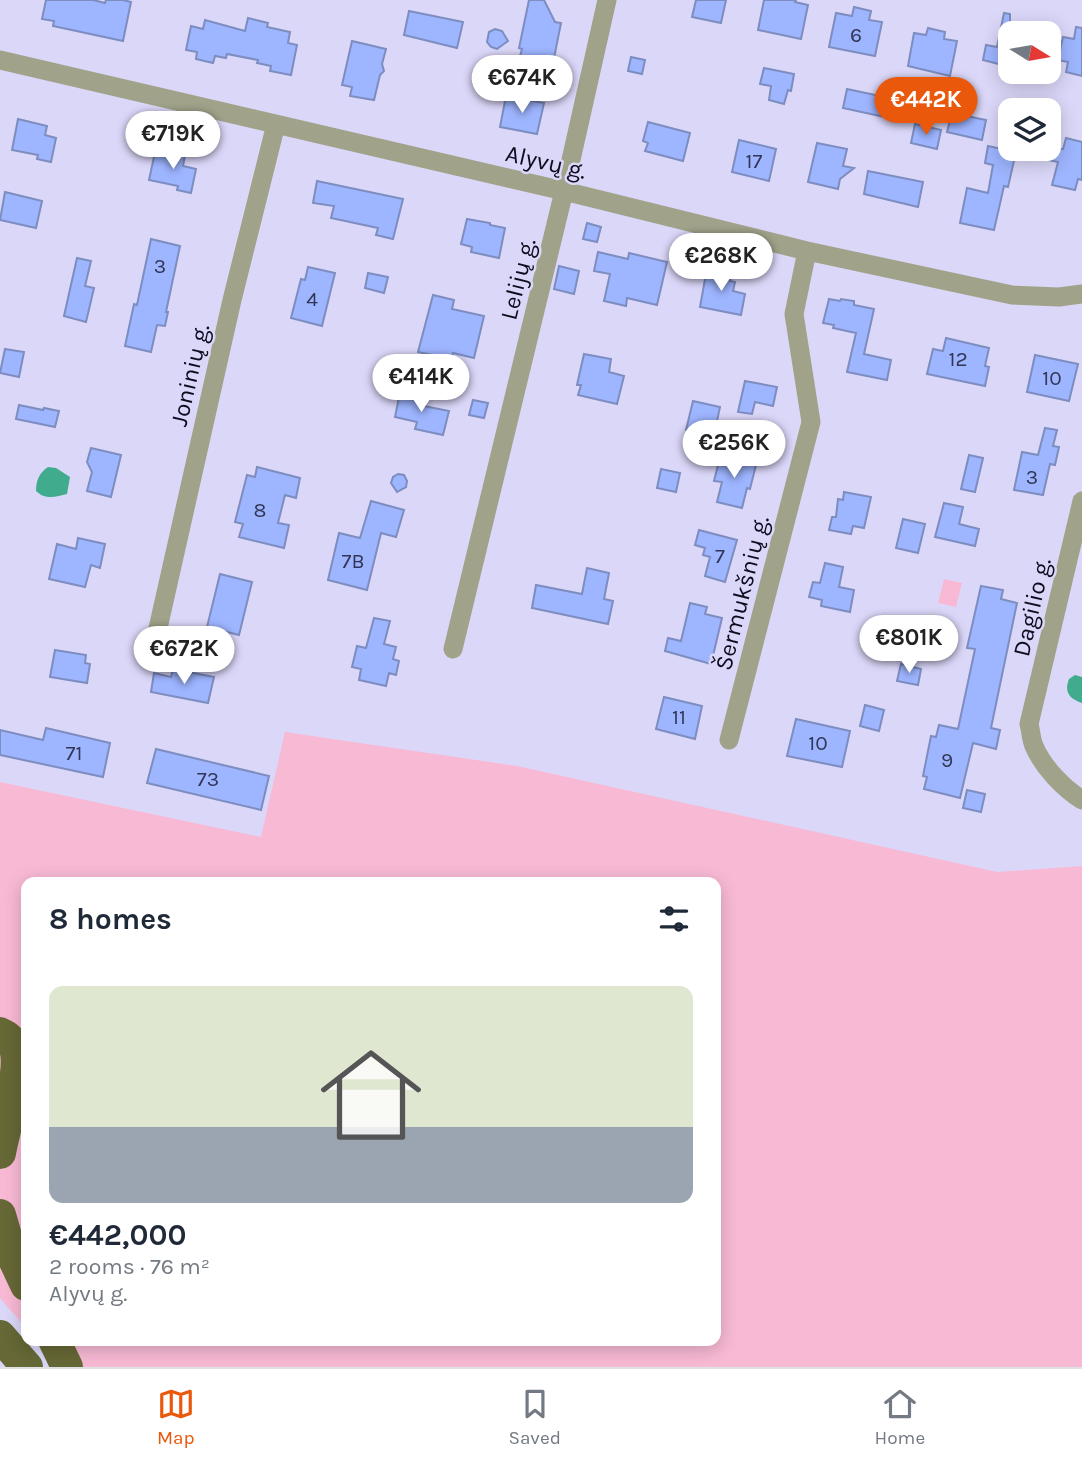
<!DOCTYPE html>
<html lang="en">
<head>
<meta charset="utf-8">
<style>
  body { margin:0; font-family:Karla,sans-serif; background:#f6f6f7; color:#1f2937; height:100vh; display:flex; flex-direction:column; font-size:26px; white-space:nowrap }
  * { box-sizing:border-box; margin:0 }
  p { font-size:23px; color:#747a83 }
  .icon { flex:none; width:38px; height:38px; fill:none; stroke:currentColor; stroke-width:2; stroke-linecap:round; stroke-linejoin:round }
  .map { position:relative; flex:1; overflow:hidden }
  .panel { position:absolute; left:21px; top:877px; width:700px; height:469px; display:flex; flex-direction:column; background:#fff; border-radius:14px; box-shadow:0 4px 18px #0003 }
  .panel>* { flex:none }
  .needle { width:46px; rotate:101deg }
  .controls { position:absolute; left:998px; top:21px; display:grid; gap:14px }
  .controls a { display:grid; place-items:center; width:63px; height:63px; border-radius:14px; background:#fff; box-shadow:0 4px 18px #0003; font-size:35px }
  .price { position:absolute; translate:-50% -60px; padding:0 16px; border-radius:24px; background:#fff; color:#222; font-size:23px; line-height:46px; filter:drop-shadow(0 2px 4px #0008) }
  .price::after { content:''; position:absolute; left:50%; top:42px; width:21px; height:16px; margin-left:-10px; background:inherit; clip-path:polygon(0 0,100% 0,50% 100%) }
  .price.current { background:#ea580c; color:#fff }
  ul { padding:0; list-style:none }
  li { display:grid; align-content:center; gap:14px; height:371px; padding:0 28px }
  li+li { border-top:2px solid #e0e1e3 }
  li span { display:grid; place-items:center; height:217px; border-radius:14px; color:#555 }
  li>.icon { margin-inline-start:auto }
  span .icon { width:126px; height:126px; fill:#fffc; stroke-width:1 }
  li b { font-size:30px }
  h2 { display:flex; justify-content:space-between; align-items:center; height:84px; padding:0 28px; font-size:30px }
  .tab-bar { display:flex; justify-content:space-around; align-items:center; height:98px; border-top:2px solid #e0e1e3; background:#fff; font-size:19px; color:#747a83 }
  .tab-bar a { display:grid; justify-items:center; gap:4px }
  .tab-bar .current { color:#ea580c }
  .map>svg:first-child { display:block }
  .green { fill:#f8b9d5 }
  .water { fill:#41ac8d }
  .building { fill:#9eb5ff; stroke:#7d8dbf; stroke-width:2 }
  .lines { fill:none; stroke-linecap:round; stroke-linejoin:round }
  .minor { stroke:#a0a289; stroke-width:19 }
  .trunk { stroke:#666836; stroke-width:32 }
  .labels { text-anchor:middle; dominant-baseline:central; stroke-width:5; stroke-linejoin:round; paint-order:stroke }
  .number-label { font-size:21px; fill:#323656 }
  .street-label { font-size:24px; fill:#0e0b1e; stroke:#dbd7f9 }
</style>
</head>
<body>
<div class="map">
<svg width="1082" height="1367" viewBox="0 0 1082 1367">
  <rect width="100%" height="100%" fill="#dbd7f9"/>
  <!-- green -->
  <path class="green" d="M944,579l18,4 -6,24 -18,-4z
    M285,732l232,34 480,106 85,-6v501h-1021l-23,-26 678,-1v-458h-690v446l-26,-30v-516l261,55z"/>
  <!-- water -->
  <path class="water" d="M48,467l8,1 14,9 -3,17c-11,3 -22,6 -31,-3 0,-10 3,-18 12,-24z
    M1075,675l7,2v26c-13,-4 -18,-11 -13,-24z"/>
  <!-- building -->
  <path class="building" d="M46,0h47l12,3 1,-3h17l8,2 -8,39 -70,-15 1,-5 -12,-2z
    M529,0h15l11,22 6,1 -8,40 -33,-7 2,-7 -3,-1z
    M696,0h30l-5,23 -29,-6z
    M764,0h32l-1,2 13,3 -7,34 -43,-9z
    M854,7l17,4 -2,9 13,2 -7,34 -46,-9 7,-34 16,3z
    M409,11l54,11 -6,26 -53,-13z
    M1004,13l6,1v53l-27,-7 3,-15 11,2z
    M248,18l20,5 -1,4 23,5 -2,11 9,2 -6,30 -21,-4 1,-5 -14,-3 1,-3 -31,-6 -1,4 -11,-2 -2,7 -17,-4 1,-7 -11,-2 5,-24 12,3 2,-9 40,11z
    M1076,27l6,1v48l-16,-4 2,-10 -10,-2 5,-23 11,2z
    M928,28l17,4 -1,7 13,2 -7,35 -42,-10 6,-33 12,2z
    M495,29l7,2 6,10 -11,8 -6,-2 -4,-5 2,-10z
    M352,41l34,8 -4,15 2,7 -4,4 -6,25 -24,-4 2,-9 -10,-2z
    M631,57l14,3 -3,14 -14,-3z
    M764,68l30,6 -3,17 -3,-1 -4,14 -15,-4 2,-14 -11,-2z
    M847,89l52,11 -5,19 -51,-11z
    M506,96l38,7 -7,31 -37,-7z
    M952,113l34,7 -4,20 -35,-8z
    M18,119l29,7 -2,9 11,3 -5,24 -14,-3 1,-4 -26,-5z
    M648,122l42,11 -7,28 -38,-10 3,-8 -5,-2z
    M915,124l26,6 -4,19 -26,-6z
    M1066,138l16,4v38l-4,-1 -3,11 -23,-5 6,-23 -34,-7 1,-6h38z
    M739,140l37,9 -7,32 -37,-9z
    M817,143l30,6 -4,17 11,2 -14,11 -2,10 -30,-7z
    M988,146l28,6 -8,35 -4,-1 -10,44 -34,-7 7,-35 21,5 5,-28 -8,-2z
    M166,150l19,5 -2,11 13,3 -5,24 -14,-3 1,-4 -29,-6 6,-28 9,2z
    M868,171l55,11 -5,25 -54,-13z
    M317,181l86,18 -10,40 -17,-4 2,-7 -47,-10 3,-12 -21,-3z
    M5,192l37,9 -6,27 -36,-8z
    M467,219l23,4v2l15,3 -6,30 -28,-6 1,-5 -11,-3z
    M587,223l14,4 -4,15 -14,-3z
    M151,239l29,7 -14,66h2l-3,14 -8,-1 -6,27 -26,-6 9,-42 3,1z
    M598,252l30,7 1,-6 38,9 -10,43 -30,-7 -1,8 -22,-5 6,-27 -16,-3z
    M77,258l14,3 -6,25 9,2 -8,34 -22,-6z
    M559,266l20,5 -5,23 -20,-5z
    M308,267l27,6 -13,53 -31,-8 10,-39 4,1z
    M707,268l25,5 -2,8 5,1 -2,9 12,3 -4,21 -41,-8z
    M368,273l20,4 -4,16 -19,-5z
    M433,295l21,5 -2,9 32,7 -10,42 -21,-5 -2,6 -33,-7z
    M829,299l11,2 1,-2 13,2v4l20,4 -10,45 27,6 -4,20 -40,-8 9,-39 -23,-5 1,-3 -11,-2z
    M946,338l43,10 -4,18 4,1 -4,19 -58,-12 6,-25 10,2z
    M5,349l19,3 -5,25 -19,-4z
    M584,354l27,5 -2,13 15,4 -7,28 -39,-9 3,-10h-4z
    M1035,355l43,9 -9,37 -42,-9z
    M745,381l32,6 -4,19 -18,-4 -3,12 -14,-2z
    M400,392l26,6 -2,8 25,5 -6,24 -28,-6 2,-7 -22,-5z
    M473,400l15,3 -4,15 -15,-3z
    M693,401l27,6 -6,28 -28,-5z
    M19,405l24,5 1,-2 15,3 -4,16 -39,-8z
    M1045,428l12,2 -4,16 6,1 -4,18 -5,-1 -7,31 -29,-5 8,-38 16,3z
    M91,448l30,7 -10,42 -24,-6 5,-19 -5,-10z
    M969,455l14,3 -8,34 -14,-3z
    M736,456l8,2 2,4 10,3 -6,24 -3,-1 -5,20 -25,-6 5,-20 -8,-1 6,-24 12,2z
    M257,467l43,11 -4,20 -11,-3 -7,28 11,2 -5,23 -45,-11 4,-13 -8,-2 12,-47 8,2z
    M661,469l19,4 -4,19 -19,-4z
    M398,474l6,1 3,6 -1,6 -9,5 -6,-9 2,-6z
    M844,492l27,5 -7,31 -11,-2 -2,8 -22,-4 3,-13h4l2,-18 5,1z
    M371,501l33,9 -8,27 -15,-4 -14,57 -39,-10 11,-47 21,5z
    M944,503l19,4 -4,17 20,5 -4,17 -40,-9z
    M903,519l22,5 -7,29 -22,-5z
    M699,530l38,10 -12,42 -20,-6 5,-19 -7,-2 2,-7 -10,-3z
    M78,538l27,6 -5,24 -9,-3 -6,22 -36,-8 8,-35 19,5z
    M825,563l18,4 -4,20 15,3 -4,22 -29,-6 1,-6 -13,-3 4,-15 7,1z
    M587,568l22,5 -5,26 9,2 -5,23 -76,-16 4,-23 46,9z
    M220,574l32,8 -13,53 -32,-8z
    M981,586l22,4 -2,9 16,4 -26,125 9,2 -4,19 -23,-6 -13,55 -36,-9 3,-12 -4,-1 8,-40 5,1 3,-12 19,4 17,-80 -8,-1z
    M690,603l17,4 -2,7 17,4 -11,46 -46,-13 3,-13 13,3z
    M374,618l16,3 -6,23 12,3 -3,12 6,2 -3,14 -7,-2 -3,13 -27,-6 2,-11 -9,-2 5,-21 9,2z
    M55,650l31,5 -1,8 5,1 -3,19 -37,-6z
    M901,664l20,5 -3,16 -21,-4z
    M173,669l41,8 -6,26 -57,-11 3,-19 17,4z
    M664,697l38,9 -7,33 -39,-10z
    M865,705l19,5 -5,21 -19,-5z
    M796,719l54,12 -8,36 -55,-11z
    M46,728l64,15 -7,34 -103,-22v-25l43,10z
    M156,749l113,27 -8,34 -114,-27z
    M967,790l18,4 -4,18 -18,-4z"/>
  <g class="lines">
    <!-- minor -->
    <path class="minor" d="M0,60l564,131 243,60 205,44 47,2 23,-3
      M1082,501l-53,223c2,7 2,15 5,22 9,21 29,42 48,54
      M156,637l76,-337 44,-176
      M453,649l111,-458 43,-191
      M729,740l82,-318 -17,-108 13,-63"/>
    <!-- trunk -->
    <path class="trunk" d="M0,1033c3,2 7,3 9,6 19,17 -5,89 -9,114
      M0,1215l11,38 15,32
      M0,1336l27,31
      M54,1340l13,27"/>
  </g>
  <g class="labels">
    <!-- number labels -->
    <g class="number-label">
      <text x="856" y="35">6</text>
      <text x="754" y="161">17</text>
      <text x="160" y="266">3</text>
      <text x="312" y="299">4</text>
      <text x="958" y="359">12</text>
      <text x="1052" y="378">10</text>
      <text x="1032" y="477">3</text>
      <text x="260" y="510">8</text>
      <text x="720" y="556">7</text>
      <text x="353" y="561">7B</text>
      <text x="679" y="717">11</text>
      <text x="818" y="743">10</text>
      <text x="74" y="753">71</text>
      <text x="947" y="760">9</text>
      <text x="208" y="779">73</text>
    </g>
    <!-- street labels -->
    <g class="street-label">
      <text transform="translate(546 162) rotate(13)">Alyvų g.</text>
      <text transform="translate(518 279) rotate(-76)">Lelijų g.</text>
      <text transform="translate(190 375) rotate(-77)">Joninių g.</text>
      <text transform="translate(742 593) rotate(-76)">Šermukšnių g.</text>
      <text transform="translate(1032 607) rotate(-77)">Dagilio g.</text>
    </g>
  </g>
</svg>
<div class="controls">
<a><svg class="needle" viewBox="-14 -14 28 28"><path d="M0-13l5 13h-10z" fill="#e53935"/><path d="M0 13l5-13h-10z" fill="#747a83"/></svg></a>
<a><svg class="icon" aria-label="layers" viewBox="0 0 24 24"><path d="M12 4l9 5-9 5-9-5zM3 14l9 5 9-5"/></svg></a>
</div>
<b class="price" style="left:522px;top:115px">€674K</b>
<b class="price current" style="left:926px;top:137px">€442K</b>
<b class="price" style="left:173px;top:171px">€719K</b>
<b class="price" style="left:721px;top:293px">€268K</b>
<b class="price" style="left:421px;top:414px">€414K</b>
<b class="price" style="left:734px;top:480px">€256K</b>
<b class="price" style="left:909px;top:675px">€801K</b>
<b class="price" style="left:184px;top:686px">€672K</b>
<section class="panel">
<h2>8 homes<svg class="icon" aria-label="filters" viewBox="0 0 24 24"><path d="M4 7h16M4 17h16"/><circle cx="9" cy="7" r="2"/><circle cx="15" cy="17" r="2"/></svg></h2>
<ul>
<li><span style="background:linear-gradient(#dfe7d0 65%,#9aa5b1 0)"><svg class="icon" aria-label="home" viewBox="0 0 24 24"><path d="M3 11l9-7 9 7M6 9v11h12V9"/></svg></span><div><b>€442,000</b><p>2 rooms · 76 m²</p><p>Alyvų g.</p></div></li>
</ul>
</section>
</div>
<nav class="tab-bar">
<a class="current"><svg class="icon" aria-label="map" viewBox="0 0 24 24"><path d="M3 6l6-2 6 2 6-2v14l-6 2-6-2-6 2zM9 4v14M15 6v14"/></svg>Map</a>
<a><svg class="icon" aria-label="saved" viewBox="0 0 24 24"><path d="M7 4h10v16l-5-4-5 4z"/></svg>Saved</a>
<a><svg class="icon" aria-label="home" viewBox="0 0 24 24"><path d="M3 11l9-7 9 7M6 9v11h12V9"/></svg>Home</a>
</nav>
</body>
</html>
